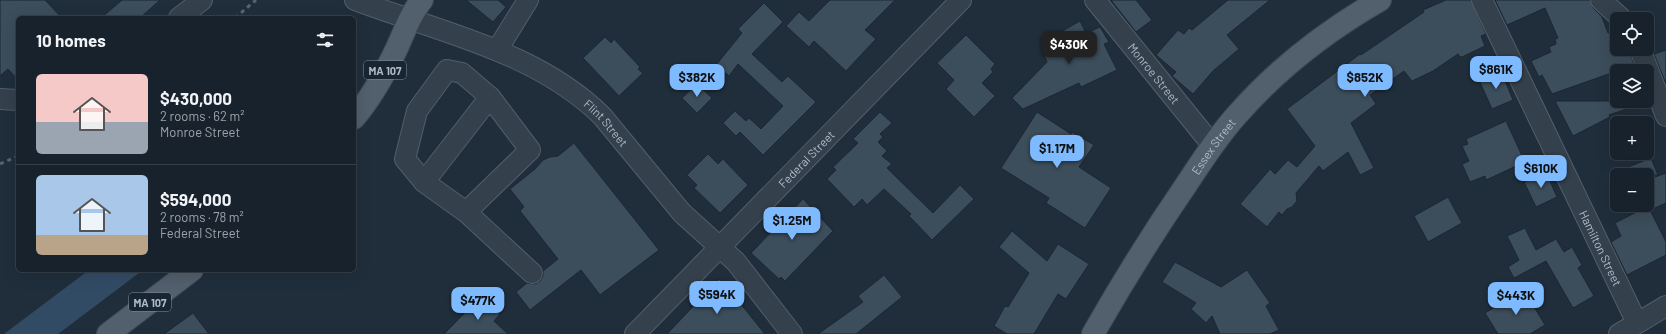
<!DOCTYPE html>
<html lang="en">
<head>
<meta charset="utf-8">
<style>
  body { margin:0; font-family:Barlow,sans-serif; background:#252f39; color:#f1f3f6; height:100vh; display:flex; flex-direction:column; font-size:15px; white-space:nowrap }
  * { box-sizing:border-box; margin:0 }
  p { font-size:13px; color:#9fa4aa }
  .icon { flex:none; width:22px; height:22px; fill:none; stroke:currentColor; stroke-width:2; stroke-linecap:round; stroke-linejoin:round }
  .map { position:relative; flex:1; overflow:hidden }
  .drawer { position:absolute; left:16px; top:16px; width:340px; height:256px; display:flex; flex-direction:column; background:#18222d; border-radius:6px; box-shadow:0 4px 16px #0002,0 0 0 1px #363f49 }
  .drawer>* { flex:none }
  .controls { position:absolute; left:1610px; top:12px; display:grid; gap:8px }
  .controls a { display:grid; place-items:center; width:44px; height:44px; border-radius:6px; background:#18222d; box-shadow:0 4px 16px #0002,0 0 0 1px #363f49; font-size:20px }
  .price { position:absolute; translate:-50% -34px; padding:0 9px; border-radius:8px; background:#7dbaff; color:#111; font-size:13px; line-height:26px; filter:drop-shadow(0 1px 2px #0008) }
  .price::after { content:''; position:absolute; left:50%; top:24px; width:12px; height:9px; margin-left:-6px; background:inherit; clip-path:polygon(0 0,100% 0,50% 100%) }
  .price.on { background:#222; color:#fff }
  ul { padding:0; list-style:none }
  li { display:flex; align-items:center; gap:12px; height:100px; padding:0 20px }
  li+li { border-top:1px solid #363f49 }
  li span { display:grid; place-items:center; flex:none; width:112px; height:80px; border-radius:6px; color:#555 }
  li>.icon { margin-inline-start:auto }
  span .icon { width:48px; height:48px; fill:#fffc; stroke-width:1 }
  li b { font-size:17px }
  h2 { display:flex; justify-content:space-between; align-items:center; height:48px; padding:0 20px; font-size:17px }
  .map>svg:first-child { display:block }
  .water { fill:#324b65 }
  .building { fill:#3c4d5b; stroke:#1b2733 }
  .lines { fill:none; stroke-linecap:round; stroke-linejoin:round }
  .minor-casing { stroke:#525e6a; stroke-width:22 }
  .major-casing { stroke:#3d4955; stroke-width:24 }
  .minor { stroke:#34404c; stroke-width:20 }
  .major { stroke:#525f6c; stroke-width:22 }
  .rail { stroke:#566474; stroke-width:3; stroke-dasharray:4 4; stroke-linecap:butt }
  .labels { text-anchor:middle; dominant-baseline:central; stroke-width:3; stroke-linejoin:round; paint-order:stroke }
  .shield { fill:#192531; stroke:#828e9b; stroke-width:1 }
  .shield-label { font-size:11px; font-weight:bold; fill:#afbbc8 }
  .street-label { font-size:12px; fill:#afbbc8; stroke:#192531 }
</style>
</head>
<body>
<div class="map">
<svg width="1666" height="334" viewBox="0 0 1666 334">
  <rect width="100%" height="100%" fill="#202e3c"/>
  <!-- water -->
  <path class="water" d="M89,270h54l-85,64h-54z"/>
  <!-- building -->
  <path class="building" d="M0,0h45l17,18h-44v62l-10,-11 -8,7z
    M122,0h38l-20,18h-39z
    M466,0h32l8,7 -13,15z
    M830,0h65l-30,30 11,9 -30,32 -32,-30 -5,6 -23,-21 13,-14 10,9z
    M1111,0h25l16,20 -16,12z
    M1228,0h42l-43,35 12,14 -26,22 -20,23 -21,-18 4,-4 -20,-17 22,-25 6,4 5,-6 3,2z
    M1446,0h25l15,34 -5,2 4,10 -23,11h-2l-2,-3 -25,17 -21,10 -8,-10 -34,24 6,9 -25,19 23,45 -14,7 -12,-23 -25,19 -4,-5 -23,27 1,8 -5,6 -5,2 -5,6 -3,-3 -12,15 -27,-23 30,-35 5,5 13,-14 9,7 18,-21 -28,-37 73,-55 1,1 63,-43 -1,-2z
    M1495,0h95l3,8 9,9 6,16 9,-3v19h12l5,16 -82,29 -10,-19 -3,2 -8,-16 20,-9 -2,-5 7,-3 -1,-5 3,-1 -13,-30 -38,17z
    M764,3l19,19 -31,32 30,28 6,-6 28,26 -53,53 -23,-23 -4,4 -13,-13 12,-12 11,10 3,-3 12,11 22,-23 -45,-42 -9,12 -13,-11 26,-32 -4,-4z
    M1080,21l6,12 14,-6 9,15 -5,2 13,26 -36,17 -2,-4 -56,26 -11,-11 35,-36 -4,-9 19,-9 -5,-10z
    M966,35l29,29 -4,5 2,3 -11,11 13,13 -21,21 -28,-28 8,-9 -17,-17z
    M605,37l6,6 3,-4 26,28 -2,2 5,4 -24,23 -36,-38z
    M1666,50v34l-12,-30z
    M1501,71l12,29 -21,9 -13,-29z
    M697,84l15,14 -15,15 -15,-15z
    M1555,101h86v3l-32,11 1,2 -37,19z
    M880,112l12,11 -12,11 3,3 -5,5 9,9 -5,5 10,8 -5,4 46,45 27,-28 14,14 -42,41 -23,-24 2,-2 -27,-25 -17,16 -5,-6 -8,8 -27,-28 9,-9 -3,-3 25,-24 -5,-4z
    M1037,112l34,22 1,-2 22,13 -15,22 32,21 -26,40 -39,-25 3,-5 -48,-30z
    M1506,121l19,41 -39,18 -1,-4 -15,6 -8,-18 7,-3 -7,-15 6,-2 -2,-5z
    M574,143l85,107 -59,45 -19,-25 -51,40 -14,-18 11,-9 8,1 5,-3 3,-5v-5l15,-12 -38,-48 4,-4 -14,-18 25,-20 8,-9 7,-3 8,-1z
    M708,154l10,10 5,-5 25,26 -28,28 -26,-25 3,-3 -10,-10z
    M1651,158l7,17h-48v-1z
    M1546,172l11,25 -21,10 -12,-25z
    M1666,173v30l-13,6 -6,-15v-14z
    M1448,197l14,26 -34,19 -14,-26z
    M803,199l30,32 -48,50 -4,-4 -2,2 -28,-26z
    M1648,206l18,36v13l-39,20 -16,-33 10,-6 -6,-13z
    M1525,228l11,22 20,-11 8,13 8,-5 10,18 -4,3 16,28 -21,12 -27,-47 -32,17 -6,-11 11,-7 -12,-24z
    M1012,231l35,30 11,-17 31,20 -23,35 -8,-5 -24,40h-27l-13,-8 11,-20 3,1 21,-34 -30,-26z
    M1175,262l46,25 26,-17 23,33 -4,3 13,24 -9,4h-50l-8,-18 -6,7 -15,-14 5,-6 -34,-21z
    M884,275l18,22 -46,37h-38l45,-32 -5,-6z
    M719,279l19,18 -2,1 29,36h-98z
    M1524,290l21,35 -15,9h-32l-13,-21z
    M481,296l19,18 -6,7 14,13h-64z
    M193,313l16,21h-45z"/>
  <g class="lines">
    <!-- minor casing -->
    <g class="minor-casing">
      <g id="minor">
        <path id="s1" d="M355,0c84,32 181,51 247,116l80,97 54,49 56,72"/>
        <path id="s2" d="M1095,0l118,146"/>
        <path id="s3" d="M1482,0l155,323"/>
        <path d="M1601,0l21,19"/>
        <path d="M179,18l23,-18"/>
        <path d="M1640,49l26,67"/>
        <path d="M497,50l31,-50"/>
        <path d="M0,99l18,1"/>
        <path d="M424,182l66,-85"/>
        <path d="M466,212l64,-62 -40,-53 -28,-24 -15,-3 -30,41 -12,48 19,23 42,30 66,61"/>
        <path id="s4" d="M635,334l326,-334"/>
        <path d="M1619,334l47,-28"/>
      </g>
    </g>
    <!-- major casing -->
    <g class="major-casing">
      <g id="major">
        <path d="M354,118c17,-20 31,-45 42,-68 8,-17 14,-36 26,-50"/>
        <path d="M108,334l84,-64"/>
        <path id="s5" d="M1093,334c29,-51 60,-101 93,-149 16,-24 31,-48 50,-69 40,-46 92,-86 144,-116"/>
      </g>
    </g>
    <!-- minor -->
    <use href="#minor" class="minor"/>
    <!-- major -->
    <use href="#major" class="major"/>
    <!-- rail -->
    <path class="rail" d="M235,18l21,-18
      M0,164l18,-8"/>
  </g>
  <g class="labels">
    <!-- shield labels -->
    <g class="shield">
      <rect x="364" y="61" width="42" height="18" rx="3"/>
      <rect x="129" y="293" width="42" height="18" rx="3"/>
    </g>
    <g class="shield-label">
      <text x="385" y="70">MA 107</text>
      <text x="150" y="302">MA 107</text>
    </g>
    <!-- street labels -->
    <g class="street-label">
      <text stroke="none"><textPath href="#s2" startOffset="94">Monroe Street</textPath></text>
      <text stroke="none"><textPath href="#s1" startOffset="283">Flint Street</textPath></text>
      <text stroke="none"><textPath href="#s5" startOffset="223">Essex Street</textPath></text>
      <text stroke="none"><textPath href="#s4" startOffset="245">Federal Street</textPath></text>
      <text stroke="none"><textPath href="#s3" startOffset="275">Hamilton Street</textPath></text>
    </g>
  </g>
</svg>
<div class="controls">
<a><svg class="icon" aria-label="locate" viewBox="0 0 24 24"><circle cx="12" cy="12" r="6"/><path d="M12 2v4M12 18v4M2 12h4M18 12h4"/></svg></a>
<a><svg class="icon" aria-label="layers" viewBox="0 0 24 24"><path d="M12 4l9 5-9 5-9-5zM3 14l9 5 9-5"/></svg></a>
<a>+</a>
<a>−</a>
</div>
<b class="price on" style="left:1069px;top:65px">$430K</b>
<b class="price" style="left:1496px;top:90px">$861K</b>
<b class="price" style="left:697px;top:98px">$382K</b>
<b class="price" style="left:1365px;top:98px">$852K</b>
<b class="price" style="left:1057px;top:169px">$1.17M</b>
<b class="price" style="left:1541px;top:189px">$610K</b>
<b class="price" style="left:792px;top:241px">$1.25M</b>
<b class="price" style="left:717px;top:315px">$594K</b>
<b class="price" style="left:1516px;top:316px">$443K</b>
<b class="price" style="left:478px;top:321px">$477K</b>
<section class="drawer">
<h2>10 homes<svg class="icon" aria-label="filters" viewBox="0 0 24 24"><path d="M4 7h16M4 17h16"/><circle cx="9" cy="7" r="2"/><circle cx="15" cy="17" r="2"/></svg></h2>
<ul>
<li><span style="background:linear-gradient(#f6c9c9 60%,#9aa5b1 0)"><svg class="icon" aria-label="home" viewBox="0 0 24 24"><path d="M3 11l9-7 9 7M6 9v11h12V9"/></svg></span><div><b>$430,000</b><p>2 rooms · 62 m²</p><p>Monroe Street</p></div></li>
<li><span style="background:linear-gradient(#a9c7e8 75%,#b9a48a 0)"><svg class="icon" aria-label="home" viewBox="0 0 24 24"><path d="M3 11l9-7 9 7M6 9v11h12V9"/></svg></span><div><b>$594,000</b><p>2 rooms · 78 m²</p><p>Federal Street</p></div></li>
</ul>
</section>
</div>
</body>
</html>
